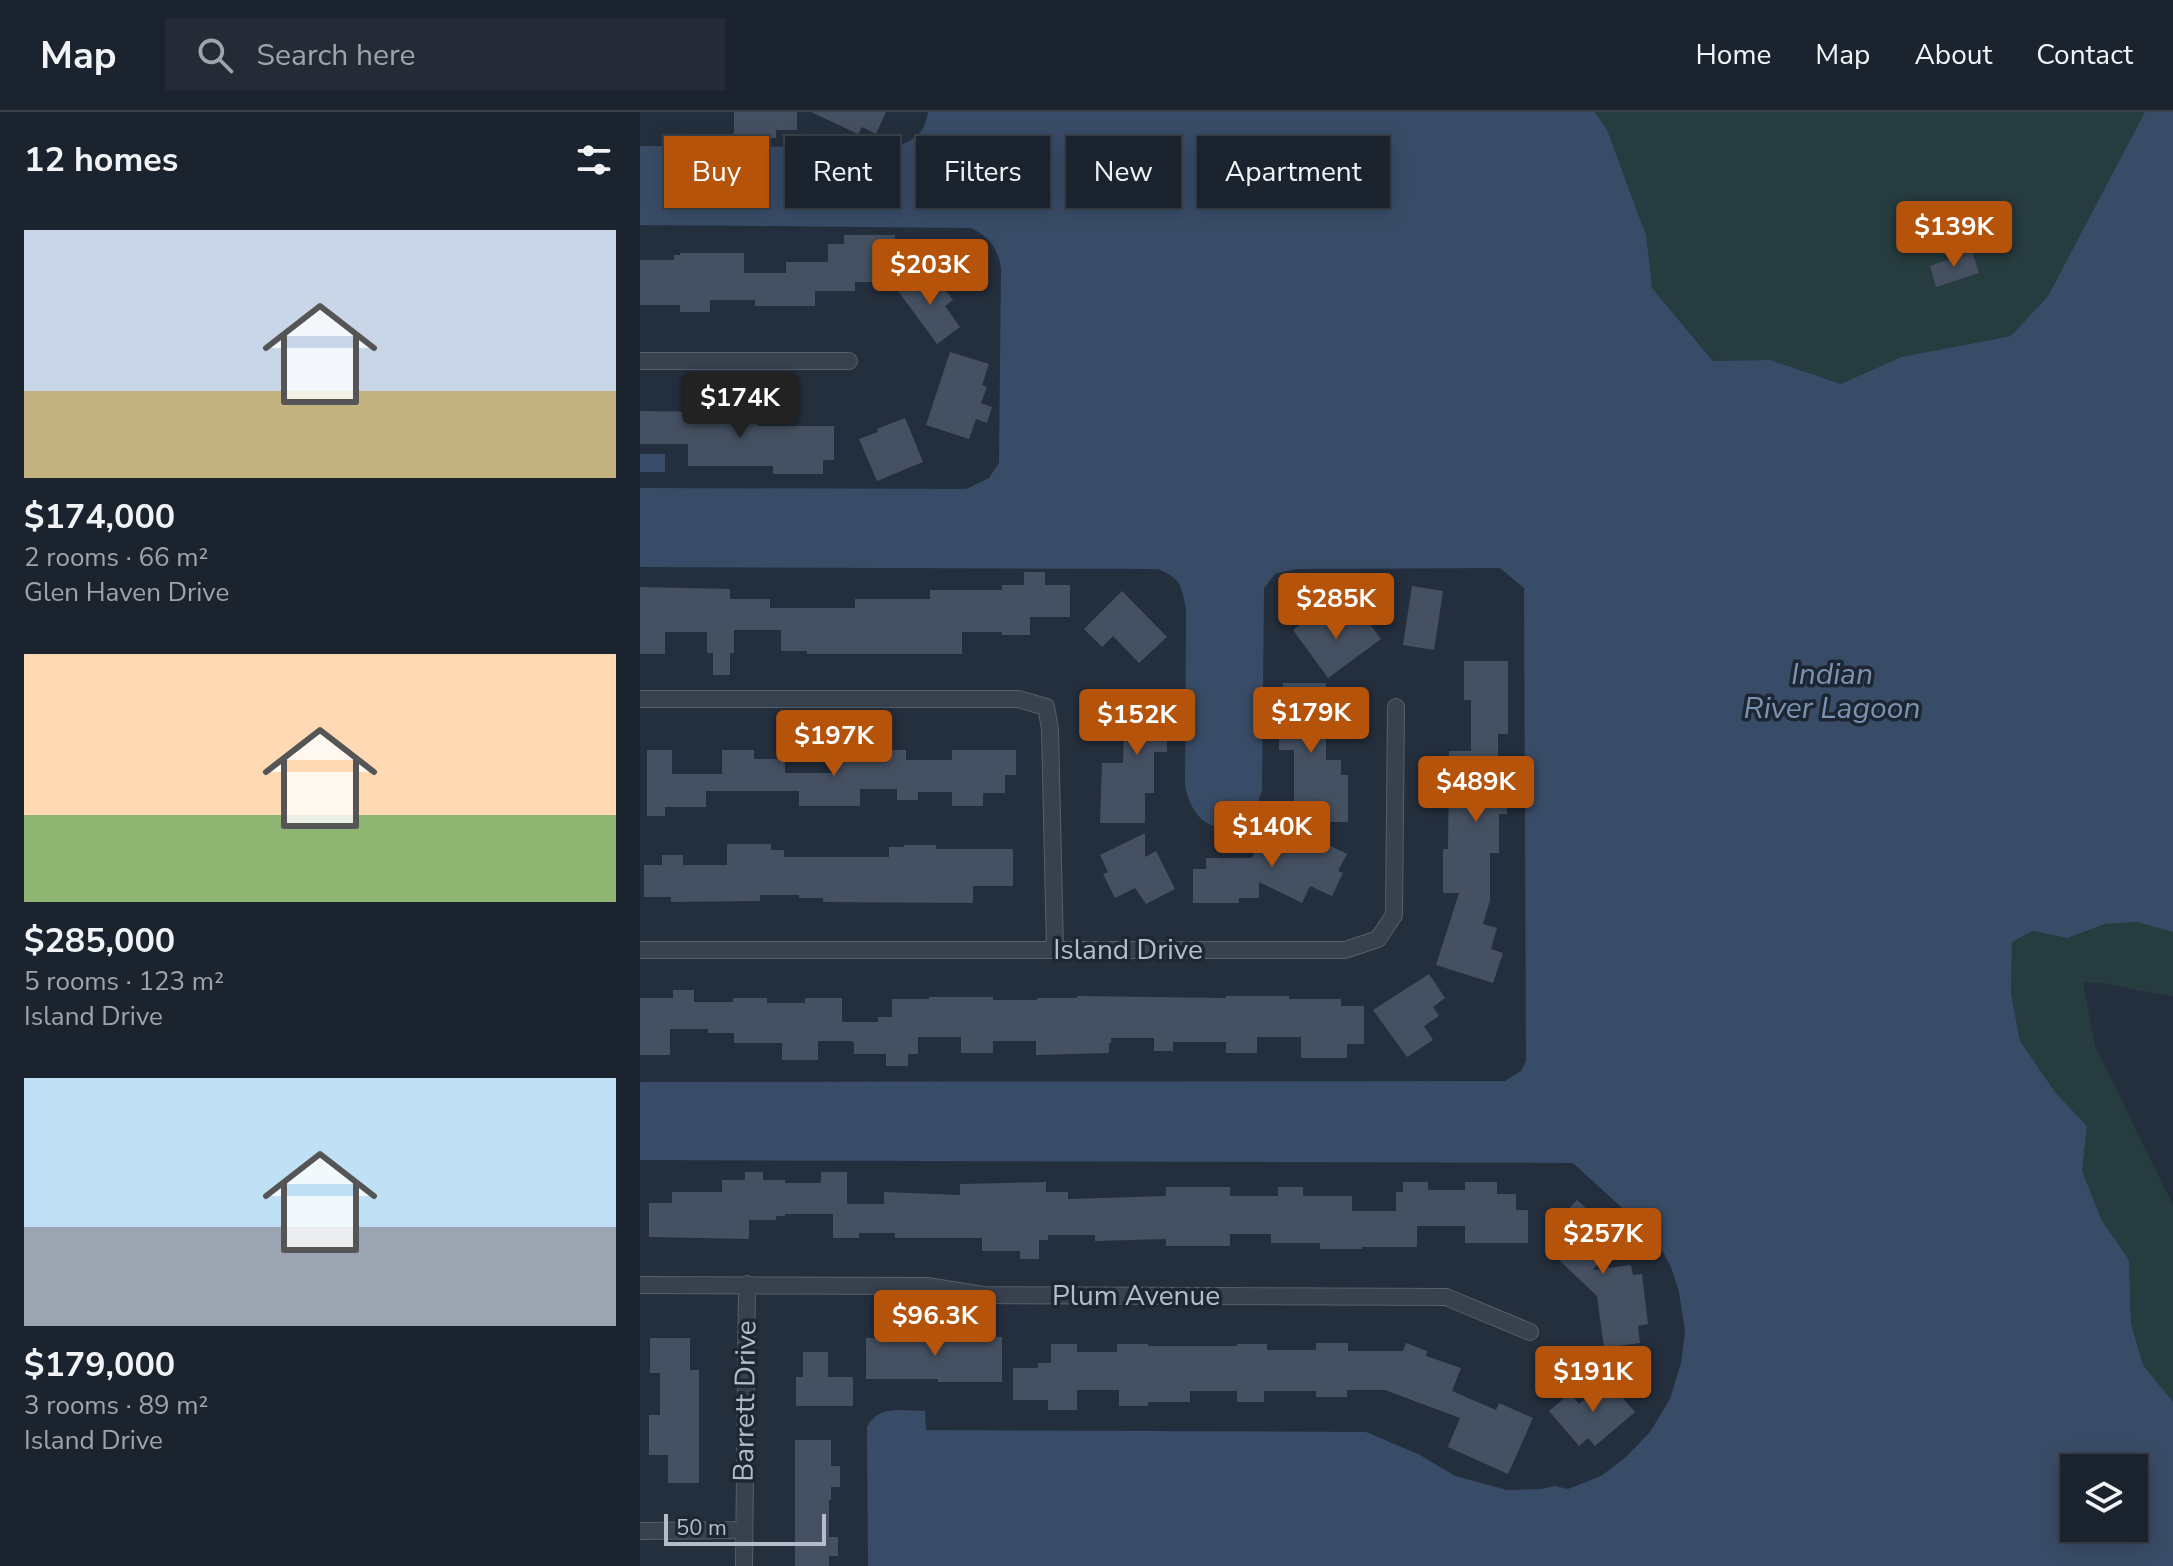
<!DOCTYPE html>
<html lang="en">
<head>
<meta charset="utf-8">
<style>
  body { margin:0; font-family:"Nunito Sans",sans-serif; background:#242b36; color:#f1f3f6; height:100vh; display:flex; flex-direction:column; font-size:30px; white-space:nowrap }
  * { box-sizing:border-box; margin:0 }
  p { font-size:26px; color:#a0a4aa }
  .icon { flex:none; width:44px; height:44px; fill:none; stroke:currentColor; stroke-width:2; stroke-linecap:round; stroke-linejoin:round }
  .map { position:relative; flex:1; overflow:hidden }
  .sheet { display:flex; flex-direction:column; background:#1b232e; width:640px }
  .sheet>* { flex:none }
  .banner { position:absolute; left:24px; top:24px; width:760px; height:72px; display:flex; gap:16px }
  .tools { position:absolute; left:1420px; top:1342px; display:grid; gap:16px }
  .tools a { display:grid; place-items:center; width:88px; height:88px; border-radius:0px; background:#1b232e; box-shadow:0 4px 20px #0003,0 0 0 2px #39404a; font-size:40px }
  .scale { position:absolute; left:24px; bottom:20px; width:162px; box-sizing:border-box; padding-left:8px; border:4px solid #b4bcc9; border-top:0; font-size:22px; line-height:28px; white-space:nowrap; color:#b4bcc9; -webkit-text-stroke:6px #1d2633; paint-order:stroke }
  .price { position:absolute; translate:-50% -68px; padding:0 18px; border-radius:8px; background:#b45309; color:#fff; font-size:26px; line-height:52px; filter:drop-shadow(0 2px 4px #0008) }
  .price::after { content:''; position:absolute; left:50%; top:48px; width:24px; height:18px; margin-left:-12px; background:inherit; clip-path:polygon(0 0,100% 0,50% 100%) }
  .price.current { background:#222; color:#fff }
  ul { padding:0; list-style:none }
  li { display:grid; align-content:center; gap:16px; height:424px; padding:0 24px }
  li span { display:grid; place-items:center; height:248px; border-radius:0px; color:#555 }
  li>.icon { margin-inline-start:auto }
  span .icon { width:144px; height:144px; fill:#fffc; stroke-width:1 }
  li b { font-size:34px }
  h2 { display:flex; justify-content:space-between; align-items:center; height:96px; padding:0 24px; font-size:34px }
  .pill { padding:0 28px; border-radius:0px; background:#1b232e; box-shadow:0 4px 20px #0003,0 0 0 2px #39404a; font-size:28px; line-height:72px }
  .pill.current { background:#b45309; color:#fff }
  header { display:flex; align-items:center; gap:48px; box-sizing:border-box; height:112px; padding:0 40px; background:#1b232e; border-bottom:2px solid #39404a }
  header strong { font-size:38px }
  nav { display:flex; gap:44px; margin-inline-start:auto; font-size:28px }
  .search { width:560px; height:72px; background:#242b36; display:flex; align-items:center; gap:20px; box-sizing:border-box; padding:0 28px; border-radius:0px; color:#a0a4aa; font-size:30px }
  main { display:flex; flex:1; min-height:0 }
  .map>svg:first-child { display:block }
  .green { fill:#263c3f }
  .water { fill:#394c67; fill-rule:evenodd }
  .building { fill:#455162 }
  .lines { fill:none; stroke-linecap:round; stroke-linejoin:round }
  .minor-casing { stroke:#565f6c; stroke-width:18 }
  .minor { stroke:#38414e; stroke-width:16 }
  .labels { text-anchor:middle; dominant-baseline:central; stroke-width:7; stroke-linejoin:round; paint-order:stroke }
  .street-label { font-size:28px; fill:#b4bcc9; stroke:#1d2633 }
  .water-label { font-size:30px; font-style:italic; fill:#7c92b1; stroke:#1d2633 }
</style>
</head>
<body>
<header>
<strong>Map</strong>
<div class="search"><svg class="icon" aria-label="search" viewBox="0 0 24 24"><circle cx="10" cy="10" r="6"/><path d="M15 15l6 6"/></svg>Search here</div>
<nav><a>Home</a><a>Map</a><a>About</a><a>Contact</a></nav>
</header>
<main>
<section class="sheet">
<h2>12 homes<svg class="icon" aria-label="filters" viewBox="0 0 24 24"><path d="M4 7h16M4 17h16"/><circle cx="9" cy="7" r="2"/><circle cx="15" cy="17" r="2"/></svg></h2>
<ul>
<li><span style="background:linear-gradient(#c9d6e8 65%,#c2b280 0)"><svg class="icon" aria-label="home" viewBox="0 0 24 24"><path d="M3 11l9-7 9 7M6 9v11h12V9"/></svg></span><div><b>$174,000</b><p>2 rooms · 66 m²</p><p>Glen Haven Drive</p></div></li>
<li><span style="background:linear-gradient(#ffd9b3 65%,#8fb573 0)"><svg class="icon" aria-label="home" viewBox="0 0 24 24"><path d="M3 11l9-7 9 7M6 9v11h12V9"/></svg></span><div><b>$285,000</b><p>5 rooms · 123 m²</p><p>Island Drive</p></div></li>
<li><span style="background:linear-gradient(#bfe0f5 60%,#9aa5b1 0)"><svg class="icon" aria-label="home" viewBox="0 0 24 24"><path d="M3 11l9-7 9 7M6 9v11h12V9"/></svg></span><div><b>$179,000</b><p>3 rooms · 89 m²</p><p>Island Drive</p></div></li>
</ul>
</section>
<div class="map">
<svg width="1533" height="1454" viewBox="0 0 1533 1454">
  <rect width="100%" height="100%" fill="#242f3e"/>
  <!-- green -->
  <path class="green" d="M955,0h550l-97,184 -37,40 -110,21 -60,27 -71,-24 -56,1 -62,-73 -10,-64 -35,-93z
    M1497,810l36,10v64c-31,-2 -59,-15 -90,-13l12,63 78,159v197l-30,-37 -12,-41 -2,-64 -27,-39 -20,-50 5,-45 -32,-34 -35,-51 -9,-47 1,-52 21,-11 34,7 38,-14z"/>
  <!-- water -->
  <path class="water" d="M288,0h667l12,18 39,105 6,53 61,73 57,-1 71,24 60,-27 110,-21 37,-40 97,-184h28v820l-36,-10 -32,2 -38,14 -34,-7 -21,11 -1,52 9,47 35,51 32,34 -5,45 20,50 27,39 2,64 12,41 30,37v164h-1305l-1,-139c12,-23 36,-16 58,-16l1,19 440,2 54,23 35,21 52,14 34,-1 14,-3 13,3 33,-13 24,-18 25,-26 20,-33 11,-36 4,-32 -6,-39 -8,-25 -10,-19 -29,-31 -59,-54 -933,-3v-78l865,-1 16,-10 5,-10 -2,-473 -24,-20 -204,1 -21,5 -11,14 -2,202c-3,10 -6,20 -14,28 -5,4 -11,7 -17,8 -27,7 -42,-18 -46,-41l1,-176c-5,-25 -5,-30 -28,-40l-518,-2v-79l326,1 23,-11 10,-15 2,-195c-3,-20 -12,-31 -30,-40l-331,-3v-79l250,1c23,-4 34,-12 38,-35zM1494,1356v60h-60v-60z
    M0,342h25v18h-25z"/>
  <!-- building -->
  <path class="building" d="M94,0h63v18h-21v8h-42z
    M171,0h75l-10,22 -14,-7 -4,7z
    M204,123h51v47h-40v9h-40v15h-60v-6h-45v12h-30v-7h-40v-45h34v-5h6v-2h64v20h42v-11h42v-18h16z
    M1332,139l7,22 -43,14 -6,-21z
    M281,162l10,14 8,-6 14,18 -8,6 15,21 -23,17 -39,-53z
    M310,240l39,12 -7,21 5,2 -6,16 11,4 -5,16 -11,-4 -7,20 -43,-14z
    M76,296h41v18h77v34h-11v14h-50v-8h-85v-22h-48v-33l76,1z
    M265,306l18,44 -46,19 -18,-42 19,-7 -1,-3z
    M384,460h21v13h25v32h-40v18h-28v-3h-40v22h-155v-3h-26v-21h-47v23h-4v22h-17v-22h-6v-21h-42v22h-25v-67l90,2v10h40v9h85v-9h75v-9h72v-5h22z
    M772,474l31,5 -9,59 -31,-5z
    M482,479l45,46 -28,26 -26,-27 -11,11 -18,-18z
    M679,499l11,15 15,-12 5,8 12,-8 19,25 -53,39 -35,-48z
    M824,549h44v73h-10v49h9v31h-8v39h-9v47l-7,24 14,4 -6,21 12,4 -10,30 -57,-18 23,-72h-16v-44h5l1,-98h22v-51h-7z
    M643,571h43v77h15v15h7v47h-54v-72h-15v-23h-4v-23h8z
    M485,580h51v35h-9v25h-13v41h-9v30h-45l2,-60h21z
    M7,638h25v24h50v-24h32v9h31v14h50v-23h71v10h46v-10h64v25h-11v18h-22v13h-31v-14h-34v8h-21v-11h-37v17h-61v-15h-93v16h-41v9h-18z
    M632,705l75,37 -9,17 5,2 -11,23 -22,-10 -8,17 -43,-21v16h-20v5h-46v-34h13v-11h46z
    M505,721v24l11,-6 19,38 -29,15 -11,-16 -20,10 -12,-24 5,-2 -8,-17z
    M87,732h44v6h13v7h105v-10h15v-2h32v4h77v37h-40v17l-150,-1v-4h-24v-3h-39v6l-89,1v-5h-27v-32h18v-10h21v10h44z
    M789,862l16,24 -12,9 6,9 -15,10 9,14 -26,17 -34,-47z
    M33,878h21v12h39v-4h34v5h38v-5h37v24h36v-5h14v-18h37v-2h64v3h44v-2h40v-2l149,2v-2h63v3h52v7h23v38h-17v14h-46v-21h-44v16h-31v-11h-53v9h-19v-13h-43v5h-2v10l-73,2v-14h-43v12h-32v-16h-43v17h-10v12h-22v-12h-32v-11l-2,-2h-34v19h-36v-17h-48v-10h-26v-4h-38v26h-30v-57h33z
    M105,1060h18v8h22v3h36v-11h26v32h37v-12l76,3v-11l86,-2v10h22v7l98,-3v-9h64v9h48v-9h25v9h49v15h44v-19h7v-10h25v8h37v-8h32v12h19v16h12v33h-63v-17h-48v21h-55v2h-42v-6h-49v-9h-41v12h-64v-7l-71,2v-6h-47v5h-9v19h-19v-8h-38v-13h-87v-5h-36v5h-26v-24h-48v2h-9v4h-27v19l-100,-2v-34h23v-11h50v-12h23z
    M937,1088l43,40 -27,30 38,-5 2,10 9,-1 6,50 -10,2 2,17 -36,5 -7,-52 -37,-35 16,-18h-17l-12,-11z
    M298,1221h27v4h37v45h-64v-3h-72v-41h25v-4z
    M10,1226h40v32h9v113h-31v-28h-19v-40h11v-42h-10z
    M676,1231h32v8h55l3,-8 21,8 -1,5 35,12 -9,23 44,19 3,-7 34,15 -25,56 -60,-27 12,-29 -75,-28h-38v7h-31v-6h-52v11h-27v-11h-47v11h-42v4h-29v-16h-42v20h-29v-10h-35v-32h25v-5h13v-19h26v8h40v-8h31v2h89v-2h30v6h49z
    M163,1240h25v25h25v29h-57v-29h7z
    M967,1268l28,32 -40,34 -7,-8 -9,8 -30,-35 21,-18 9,11z
    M155,1328h36v26h9v21h-9v13h-2v37h9v19h-9v10h-34z"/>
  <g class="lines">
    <!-- minor casing -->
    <g class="minor-casing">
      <path id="minor" d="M0,249h209
        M0,587h378l28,8 4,22 5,221
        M0,838h705l33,-11 16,-24 2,-208
        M0,1173l287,1 56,9 463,2 84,35
        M0,1419l104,-1
        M104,1454l3,-282"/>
    </g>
    <!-- minor -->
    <use href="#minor" class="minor"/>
  </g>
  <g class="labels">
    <!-- street labels -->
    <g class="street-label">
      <text x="488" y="838">Island Drive</text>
      <text x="496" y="1184">Plum Avenue</text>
      <text transform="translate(105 1289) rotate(-89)">Barrett Drive</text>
    </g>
    <!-- water labels -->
    <g class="water-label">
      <text x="1192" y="562">Indian<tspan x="1192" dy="34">River Lagoon</tspan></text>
    </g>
  </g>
</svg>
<div class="tools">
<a><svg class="icon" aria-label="layers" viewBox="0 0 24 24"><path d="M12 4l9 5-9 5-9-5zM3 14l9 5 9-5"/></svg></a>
</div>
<div class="scale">50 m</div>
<b class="price" style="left:1314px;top:157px">$139K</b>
<b class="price" style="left:290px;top:195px">$203K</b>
<b class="price current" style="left:100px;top:328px">$174K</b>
<b class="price" style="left:696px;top:529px">$285K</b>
<b class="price" style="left:671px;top:643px">$179K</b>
<b class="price" style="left:497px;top:645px">$152K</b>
<b class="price" style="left:194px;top:666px">$197K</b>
<b class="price" style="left:836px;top:712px">$489K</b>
<b class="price" style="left:632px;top:757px">$140K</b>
<b class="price" style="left:963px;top:1164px">$257K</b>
<b class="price" style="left:295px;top:1246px">$96.3K</b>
<b class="price" style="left:953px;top:1302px">$191K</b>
<div class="banner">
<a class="pill current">Buy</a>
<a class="pill">Rent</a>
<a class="pill">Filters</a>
<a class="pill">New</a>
<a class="pill">Apartment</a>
</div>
</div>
</main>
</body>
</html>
